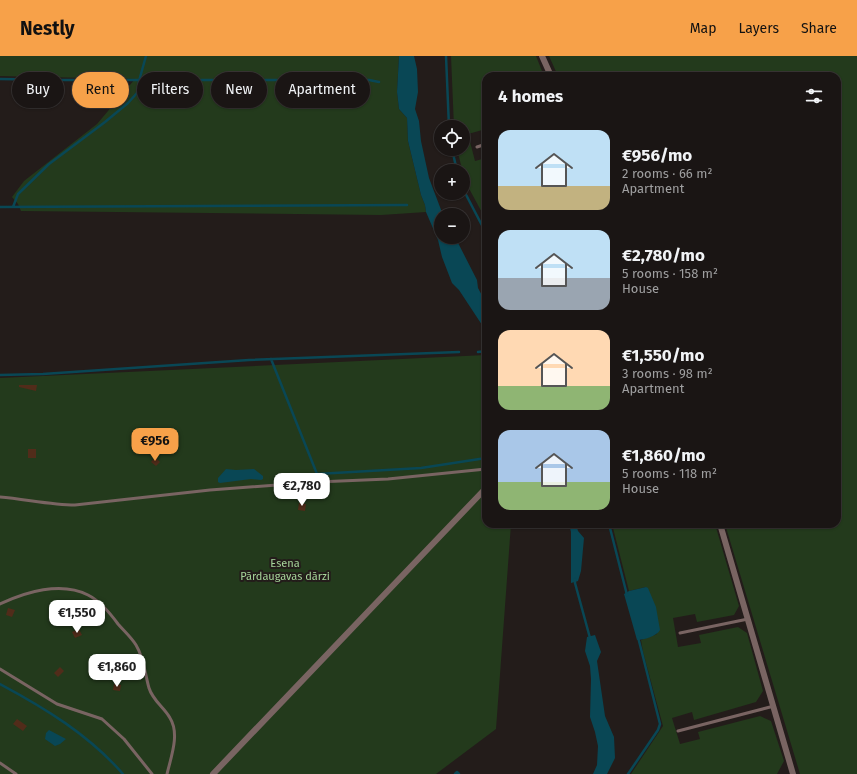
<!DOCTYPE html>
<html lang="en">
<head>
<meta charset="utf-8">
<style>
  body { margin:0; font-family:"Fira Sans",sans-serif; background:#272222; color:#f1f3f6; height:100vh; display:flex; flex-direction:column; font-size:15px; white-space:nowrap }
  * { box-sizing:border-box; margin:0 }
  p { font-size:13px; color:#9f9fa0 }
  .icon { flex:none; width:22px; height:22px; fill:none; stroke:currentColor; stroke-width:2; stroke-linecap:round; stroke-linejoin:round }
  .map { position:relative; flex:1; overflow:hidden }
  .drawer { position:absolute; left:482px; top:16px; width:359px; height:456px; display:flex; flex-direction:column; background:#1a1514; border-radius:12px; box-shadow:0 1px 3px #0004,0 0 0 1px #383434 }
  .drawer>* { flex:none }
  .banner { position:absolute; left:12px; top:16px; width:380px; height:36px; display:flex; gap:8px }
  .tools { position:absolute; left:434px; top:64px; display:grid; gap:8px }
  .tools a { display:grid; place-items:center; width:36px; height:36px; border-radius:50%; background:#1a1514; box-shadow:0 1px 3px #0004,0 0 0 1px #383434; font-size:20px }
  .price { position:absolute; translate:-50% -34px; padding:0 9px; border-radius:8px; background:#fff; color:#222; font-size:13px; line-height:26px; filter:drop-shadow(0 1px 2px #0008) }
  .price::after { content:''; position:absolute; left:50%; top:24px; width:12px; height:9px; margin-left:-6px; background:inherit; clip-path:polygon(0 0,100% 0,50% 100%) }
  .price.on { background:#f7a149; color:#111 }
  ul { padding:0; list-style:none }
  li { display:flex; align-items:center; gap:12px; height:100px; padding:0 16px }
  li span { display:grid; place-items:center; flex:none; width:112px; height:80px; border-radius:12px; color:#555 }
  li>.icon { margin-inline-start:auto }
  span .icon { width:48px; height:48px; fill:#fffc; stroke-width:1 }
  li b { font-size:17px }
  h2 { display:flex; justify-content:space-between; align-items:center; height:48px; padding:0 16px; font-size:17px }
  .pill { padding:0 14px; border-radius:18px; background:#1a1514; box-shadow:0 1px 3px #0004,0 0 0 1px #383434; font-size:14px; line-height:36px }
  .pill.on { background:#f7a149; color:#111 }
  header { display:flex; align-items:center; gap:24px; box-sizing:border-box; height:56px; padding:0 20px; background:#f7a149; color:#111 }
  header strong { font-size:19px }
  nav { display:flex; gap:22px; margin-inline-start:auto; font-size:14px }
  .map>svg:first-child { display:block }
  .green { fill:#233a1c }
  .water { fill:#094755 }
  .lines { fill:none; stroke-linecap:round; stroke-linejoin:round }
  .stream { stroke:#094755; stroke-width:2.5 }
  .building { fill:#512c1a }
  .lane { stroke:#796462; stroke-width:3 }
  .street { stroke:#796462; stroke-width:6 }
  .labels { text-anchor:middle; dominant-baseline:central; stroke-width:4; stroke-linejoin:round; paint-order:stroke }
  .park-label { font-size:11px; fill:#a6d49a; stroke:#231c1a }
</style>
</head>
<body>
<header>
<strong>Nestly</strong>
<nav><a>Map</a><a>Layers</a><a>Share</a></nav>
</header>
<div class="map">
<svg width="857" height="718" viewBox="0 0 857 718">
  <rect width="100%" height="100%" fill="#231c1a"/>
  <!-- green -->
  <path class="green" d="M0,0h399l-2,36 2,17 8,9 1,23 13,54 4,10 1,7 -45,3 -360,-4 -3,-7 -6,-7 12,-16 73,-57 38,-45 -135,-3z
    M451,0h85l8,20h-58v53l-18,5 7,27 11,-3v62l-21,-39 -8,-32h6v-22h-9z
    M549,0h308v718h-57l-75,-250h112v-448h-279z
    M486,299v169h25l-15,205 -60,45h-436v-396z
    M612,468h103l24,82 -5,9 -37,7 -2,-8 -22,4 5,29 23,-4 -2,-8 39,-8 9,6 16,58 -7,11 -62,18 -2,-8 -20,6 8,26 20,-5 -2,-7 62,-16 11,5 13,40 -7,13h-146l32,-48 -20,-74 -2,-12 16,-6 -11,-47 -17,4z"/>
  <!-- water -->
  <path class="water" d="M399,0h15l3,13 1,23 -3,17 4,12 2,20 8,37 14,37h-2v22h14l22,43 1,8 8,15v28l-27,-41 -7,-7 -10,-26 -4,-17 -12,-28 -1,-7 -4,-10 -13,-54 -1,-23 -8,-9 -2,-17z
    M226,413l10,1 18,-1 9,7v3l-2,1 -10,-1 -31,4 -2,-1v-4z
    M569,468h7l2,7 6,7 -3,33 -3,10 -7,2v-51z
    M646,531l2,1 8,19 4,23c-3,6 -16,10 -23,10l-13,-46 5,-3z
    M595,579l6,17 -4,9 8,55 9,21 1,21 -8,16h-14l4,-9 1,-19 -3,-14 -5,-15 1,-38 -1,-13 -5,-15 2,-14z
    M49,674l17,9 -6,5 -5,2 -10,-7 1,-6z"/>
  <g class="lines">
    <!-- stream -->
    <path class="stream" d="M446,0l3,71
      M0,23l63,1h306l10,2
      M452,93l5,22
      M463,133l23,44
      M0,151l407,-2
      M13,151l5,-13 31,-30 56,-42 23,-19 9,-10 2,-12 7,-25
      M478,296l8,-1
      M271,303l46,115 104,-6 65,-10
      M0,319l43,-1 206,-14 210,-8
      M609,468l18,71
      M575,523v4l15,55
      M0,628c45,24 89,51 123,90
      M455,718l2,-2 2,2
      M628,718l30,-44 2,-6 -22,-87"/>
  </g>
  <!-- building -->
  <path class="building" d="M19,329h18l-1,6 -17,-4z
    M28,393h8v9h-8z
    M155,401l5,5 -4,4 -5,-4z
    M299,447l7,1 -1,7 -7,-1z
    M8,552l7,2 -3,7 -6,-2z
    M79,573l3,6 -7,3 -3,-6z
    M60,611l4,4 -6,6 -4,-4z
    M114,628l7,1 -1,6 -7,-1z
    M17,663l10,7 -4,5 -10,-7z"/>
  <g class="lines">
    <!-- lane -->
    <path class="lane" d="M477,91l9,-3
      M0,441c25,2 51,8 75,8l135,-15 107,-8 71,-3 98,-10
      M0,548c25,-12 61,-23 88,-9 12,6 22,18 30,29 6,7 13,13 18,21 8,13 9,29 13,43 4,13 15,19 21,30 10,16 1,39 -3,56
      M680,577l68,-14
      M0,613l57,35 45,15 22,20 28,35
      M678,675l96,-25
      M0,707l16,11"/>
    <!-- street -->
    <path class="street" d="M542,0l9,20
      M720,468l73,250
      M213,718l273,-286"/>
  </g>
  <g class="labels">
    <!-- park labels -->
    <g class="park-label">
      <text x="285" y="507">Esena<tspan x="285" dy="13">Pārdaugavas dārzi</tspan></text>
    </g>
  </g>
</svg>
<div class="tools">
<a><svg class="icon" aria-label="locate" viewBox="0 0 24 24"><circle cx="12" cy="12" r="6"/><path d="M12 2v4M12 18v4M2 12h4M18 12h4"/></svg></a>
<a>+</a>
<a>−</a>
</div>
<b class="price on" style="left:155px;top:406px">€956</b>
<b class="price" style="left:302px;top:451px">€2,780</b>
<b class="price" style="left:77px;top:578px">€1,550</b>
<b class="price" style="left:117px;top:632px">€1,860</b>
<div class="banner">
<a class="pill">Buy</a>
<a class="pill on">Rent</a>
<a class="pill">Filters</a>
<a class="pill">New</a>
<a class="pill">Apartment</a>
</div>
<section class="drawer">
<h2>4 homes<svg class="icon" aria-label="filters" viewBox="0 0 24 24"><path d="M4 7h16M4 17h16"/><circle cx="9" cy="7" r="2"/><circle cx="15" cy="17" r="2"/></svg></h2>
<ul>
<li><span style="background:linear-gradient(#bfe0f5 70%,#c2b280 0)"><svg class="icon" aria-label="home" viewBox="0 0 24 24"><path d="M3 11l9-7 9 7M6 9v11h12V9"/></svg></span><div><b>€956/mo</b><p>2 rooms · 66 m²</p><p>Apartment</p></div></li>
<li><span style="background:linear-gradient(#bfe0f5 60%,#9aa5b1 0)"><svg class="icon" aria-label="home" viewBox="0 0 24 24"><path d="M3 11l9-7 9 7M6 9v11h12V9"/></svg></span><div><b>€2,780/mo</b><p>5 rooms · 158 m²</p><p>House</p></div></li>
<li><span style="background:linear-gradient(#ffd9b3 70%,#8fb573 0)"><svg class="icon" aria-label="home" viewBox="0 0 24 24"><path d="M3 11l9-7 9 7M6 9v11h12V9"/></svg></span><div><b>€1,550/mo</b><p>3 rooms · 98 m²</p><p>Apartment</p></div></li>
<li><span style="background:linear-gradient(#a9c7e8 65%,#8fb573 0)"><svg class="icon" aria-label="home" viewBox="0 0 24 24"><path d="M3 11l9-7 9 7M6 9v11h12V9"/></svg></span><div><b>€1,860/mo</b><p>5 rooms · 118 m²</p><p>House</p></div></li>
</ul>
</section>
</div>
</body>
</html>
